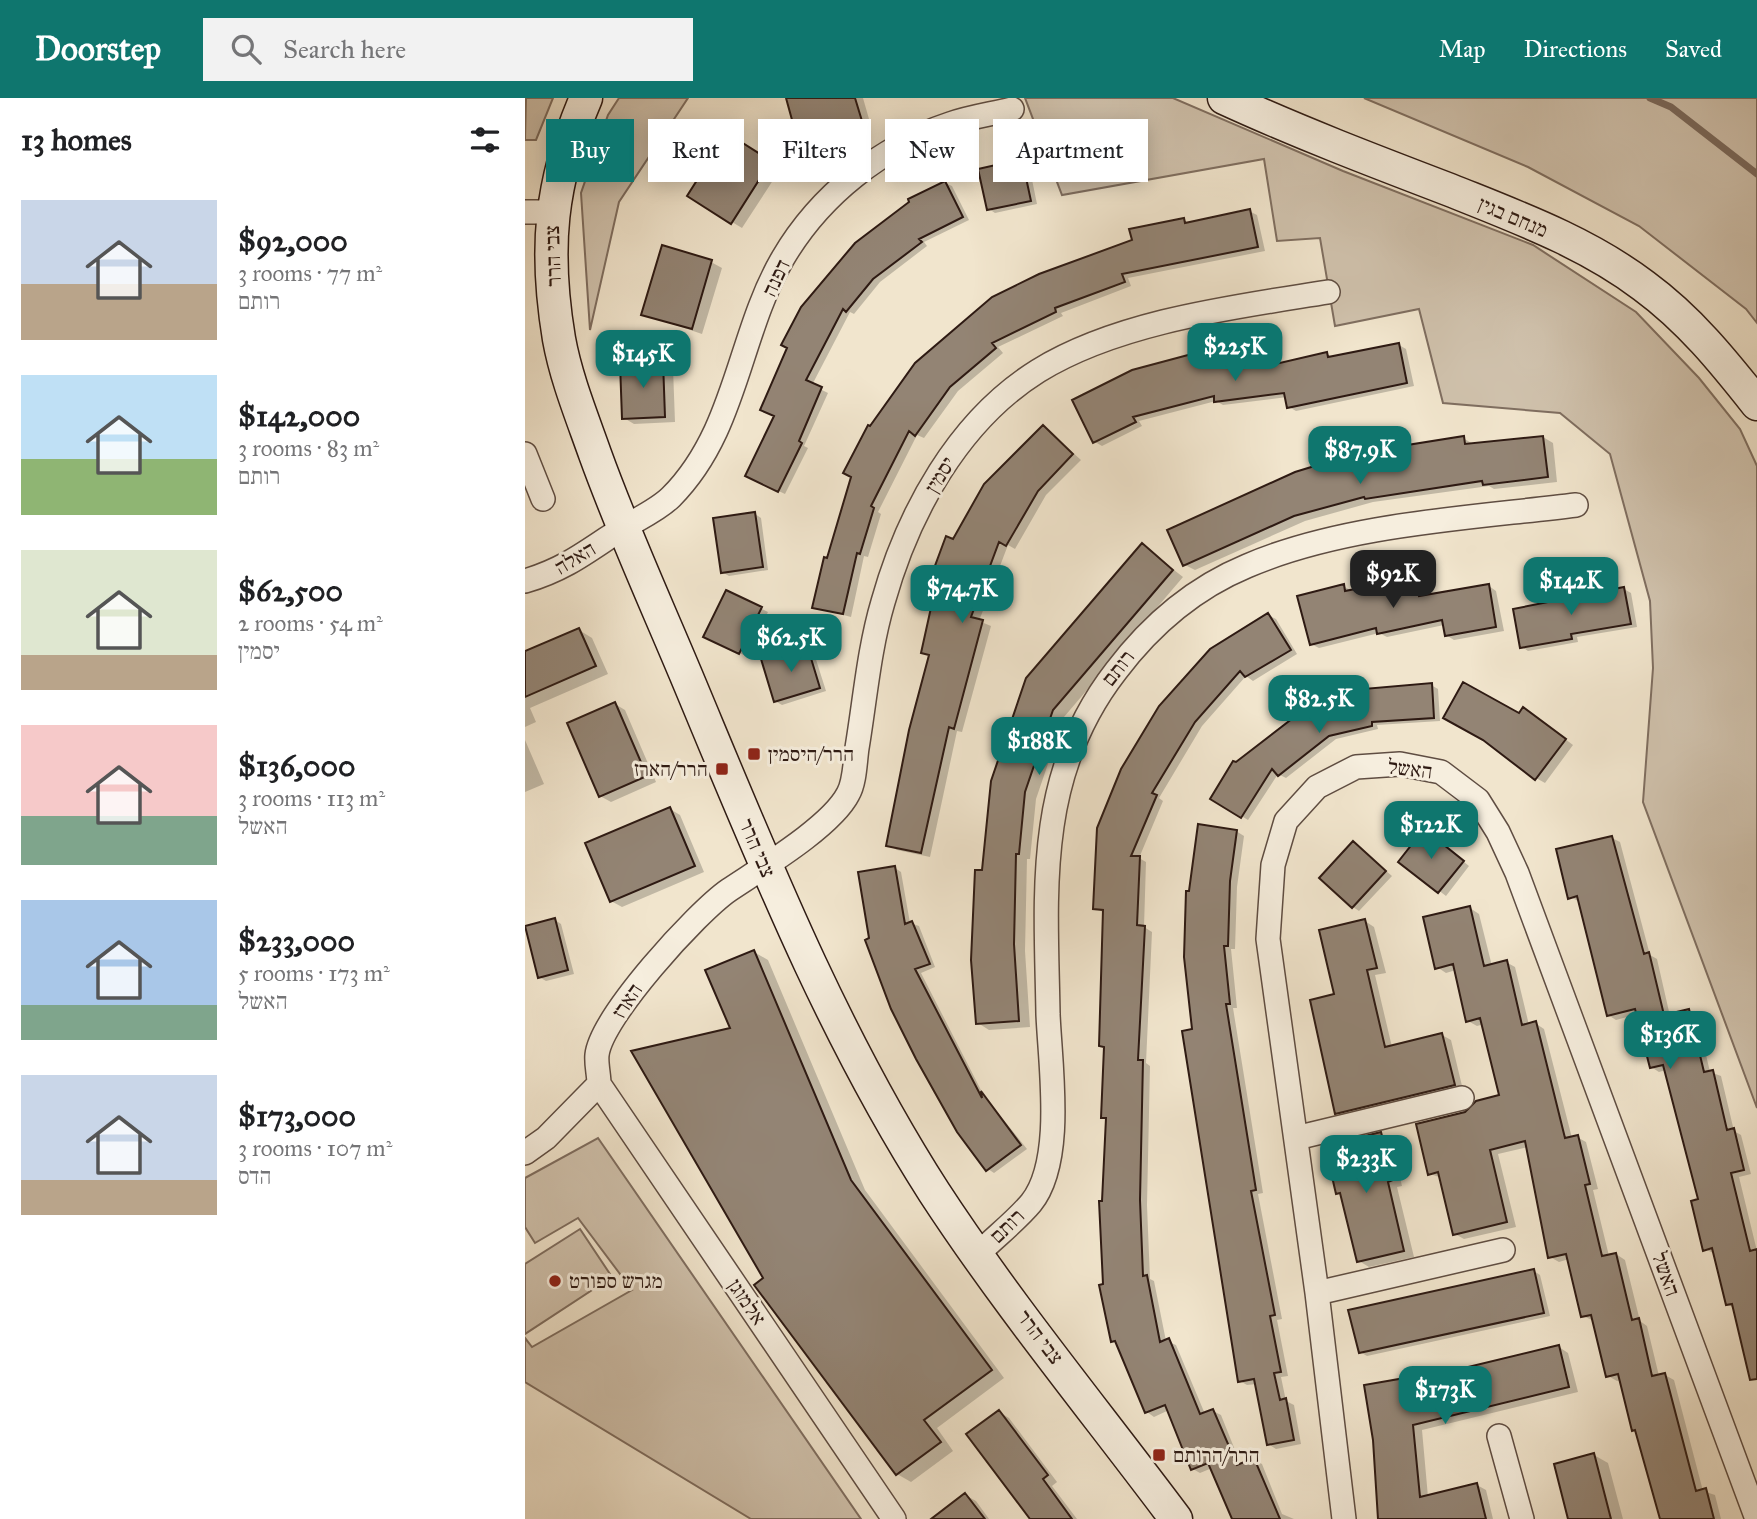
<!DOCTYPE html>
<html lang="en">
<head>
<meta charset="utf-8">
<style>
  body { margin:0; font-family:"IM FELL Great Primer","Frank Ruhl Libre",serif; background:#f2f2f2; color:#202124; height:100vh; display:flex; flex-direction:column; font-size:26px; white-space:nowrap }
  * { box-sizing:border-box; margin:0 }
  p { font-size:23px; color:#757577 }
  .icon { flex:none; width:38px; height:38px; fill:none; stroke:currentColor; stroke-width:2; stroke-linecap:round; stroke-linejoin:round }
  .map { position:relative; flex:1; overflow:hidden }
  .side { display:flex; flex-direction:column; background:#fff; width:525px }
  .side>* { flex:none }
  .hud { position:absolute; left:21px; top:21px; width:665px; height:63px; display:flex; gap:14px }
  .price { position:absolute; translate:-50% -60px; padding:0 16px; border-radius:14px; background:#0f766e; color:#fff; font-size:23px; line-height:46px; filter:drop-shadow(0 2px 4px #0008) }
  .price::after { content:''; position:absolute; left:50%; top:42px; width:21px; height:16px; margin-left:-10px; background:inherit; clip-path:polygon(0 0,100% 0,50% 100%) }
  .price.active { background:#222; color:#fff }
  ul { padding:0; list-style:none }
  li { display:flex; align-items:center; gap:21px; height:175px; padding:0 21px }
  li span { display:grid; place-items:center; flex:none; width:196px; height:140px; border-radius:0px; color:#555 }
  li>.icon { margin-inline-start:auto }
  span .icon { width:84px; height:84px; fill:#fffc; stroke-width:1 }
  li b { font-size:30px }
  h2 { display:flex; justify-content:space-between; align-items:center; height:84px; padding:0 21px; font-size:30px }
  .chip { padding:0 24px; border-radius:0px; background:#fff; box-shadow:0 4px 18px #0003; font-size:24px; line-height:63px }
  .chip.active { background:#0f766e; color:#fff }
  header { display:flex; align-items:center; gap:42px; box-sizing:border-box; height:98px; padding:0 35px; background:#0f766e; color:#fff }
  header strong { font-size:33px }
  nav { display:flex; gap:38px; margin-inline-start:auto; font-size:24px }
  .search { width:490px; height:63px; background:#f2f2f2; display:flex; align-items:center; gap:18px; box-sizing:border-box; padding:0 24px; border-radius:0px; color:#757577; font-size:26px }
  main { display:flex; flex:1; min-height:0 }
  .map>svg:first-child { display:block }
  .green { fill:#d0c2ad; stroke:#7f6e60; stroke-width:2 }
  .shadow { fill:#0003 }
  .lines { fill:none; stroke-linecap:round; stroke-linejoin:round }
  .stream { stroke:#7b6a5d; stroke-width:7 }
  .building { fill:#938474; stroke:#2e1a13; stroke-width:2 }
  .street-casing { stroke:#5f4d42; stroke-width:26 }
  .secondary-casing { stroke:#2e1a13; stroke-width:35 }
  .street { stroke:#f6eede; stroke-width:23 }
  .secondary { stroke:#f6eede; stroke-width:32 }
  .poi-dot { fill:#8f2418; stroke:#f6eede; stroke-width:2.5 }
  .labels { text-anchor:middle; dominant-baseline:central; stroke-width:6; stroke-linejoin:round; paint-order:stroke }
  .street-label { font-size:21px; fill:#2e1a13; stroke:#f6eede }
  .poi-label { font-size:21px; fill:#2e1a13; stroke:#f6eede; text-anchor:start }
</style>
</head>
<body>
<header>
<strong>Doorstep</strong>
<div class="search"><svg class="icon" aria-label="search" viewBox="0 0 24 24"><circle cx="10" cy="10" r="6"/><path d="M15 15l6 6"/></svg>Search here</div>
<nav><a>Map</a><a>Directions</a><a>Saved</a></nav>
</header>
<main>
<section class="side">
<h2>13 homes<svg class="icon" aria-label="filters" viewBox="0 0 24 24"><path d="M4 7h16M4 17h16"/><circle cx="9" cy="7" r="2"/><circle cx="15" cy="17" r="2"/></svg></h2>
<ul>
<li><span style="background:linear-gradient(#c9d6e8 60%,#b9a48a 0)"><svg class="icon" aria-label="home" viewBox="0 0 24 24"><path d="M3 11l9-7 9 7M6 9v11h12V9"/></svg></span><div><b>$92,000</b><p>3 rooms · 77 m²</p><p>רותם</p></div></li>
<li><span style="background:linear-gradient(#bfe0f5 60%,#8fb573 0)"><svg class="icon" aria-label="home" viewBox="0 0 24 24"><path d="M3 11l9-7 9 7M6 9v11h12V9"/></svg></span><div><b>$142,000</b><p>3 rooms · 83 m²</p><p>רותם</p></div></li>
<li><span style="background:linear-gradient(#dfe7d0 75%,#b9a48a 0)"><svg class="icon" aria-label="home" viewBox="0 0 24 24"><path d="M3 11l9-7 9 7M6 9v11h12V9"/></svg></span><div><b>$62,500</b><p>2 rooms · 54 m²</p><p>יסמין</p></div></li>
<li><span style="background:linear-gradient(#f6c9c9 65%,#7fa58c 0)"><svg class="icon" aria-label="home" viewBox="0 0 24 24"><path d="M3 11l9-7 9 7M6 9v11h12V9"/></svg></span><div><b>$136,000</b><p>3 rooms · 113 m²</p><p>האשל</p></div></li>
<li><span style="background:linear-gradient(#a9c7e8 75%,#7fa58c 0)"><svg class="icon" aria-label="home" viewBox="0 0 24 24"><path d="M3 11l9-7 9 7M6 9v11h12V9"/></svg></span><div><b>$233,000</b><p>5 rooms · 173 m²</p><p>האשל</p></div></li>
<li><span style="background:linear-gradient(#c9d6e8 75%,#b9a48a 0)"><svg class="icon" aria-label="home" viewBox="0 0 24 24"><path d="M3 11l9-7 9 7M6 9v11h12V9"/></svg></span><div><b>$173,000</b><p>3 rooms · 107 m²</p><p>הדס</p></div></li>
</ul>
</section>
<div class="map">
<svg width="1232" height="1421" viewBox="0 0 1232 1421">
  <rect width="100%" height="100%" fill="#f1e5cd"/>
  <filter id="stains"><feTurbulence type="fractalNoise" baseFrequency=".00286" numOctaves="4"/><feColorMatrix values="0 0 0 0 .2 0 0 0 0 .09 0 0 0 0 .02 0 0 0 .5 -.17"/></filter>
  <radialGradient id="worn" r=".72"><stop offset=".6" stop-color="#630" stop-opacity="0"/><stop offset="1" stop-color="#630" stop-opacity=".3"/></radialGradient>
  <!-- green -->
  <path class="green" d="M1,0h27l-17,42h-11z
    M94,0h69l-69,104 -29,128 -9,-137 27,-78z
    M500,0h148l170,73 190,74 103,67 63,66 41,51 17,37v642l-114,-306 10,-134 -3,-67 -40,-147 -50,-41 -117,-10 -24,-94 -84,17 -15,-88 -43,3 -13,-82 -202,36z
    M839,0h393v225l-11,-14 -107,-83 -111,-59z
    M73,1040l263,381h-110l-226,-137v-44l7,9 100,-57 -54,-72 -43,25 -10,-16v-49z
    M55,1131l32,48 -87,57v-70z"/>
  <!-- shadow -->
  <path class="shadow" d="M263,0h75l8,28 -63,17 -10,-6z
    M213,43l43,27 -39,60 -10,-6z
    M497,63l7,4 8,39 -42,9 -6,-4z
    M420,85l7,3 17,34 -45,22 3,4 -47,36 -26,32 -4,-2 -38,73 16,8 -24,53 4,2 -23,46 -32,-15 23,-63 13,-68z
    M724,113l8,4 8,36 -137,27 3,8 -70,27 2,3 -65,31 5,6 -45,38 -34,47 -7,-3 -39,77 3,2 -13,43 -4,-1 -13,61 -37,-10 57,-179 46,-64 267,-144 6,4z
    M186,164l11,6 -20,66 -59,-20z
    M874,247l7,4 8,37 -118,25 -7,-4 -2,-10 -64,8 -7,-4 -77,20 3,5 -40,20 -7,-4 -21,-41 186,-51 7,4 2,13 58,-13 7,4z
    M137,264l11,6 2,54 -41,2 -10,-6z
    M519,329l37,33 -35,35 -31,54 -7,-4 -29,76 12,5 -29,106 -5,-1 -27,126 -33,-7 -9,-5 43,-189 -8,-4 31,-111z
    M1018,339l10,6 4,39 -63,7 -5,-3 -116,16 -68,19 -110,49 -10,-5 278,-127 10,6z
    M230,416l6,4 7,52 -39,6 -7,-4z
    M617,447l41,32 -119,140 -28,82 -6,60h-3l-2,92 5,76 -41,3 -11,-7 6,-151 44,-193z
    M889,481l8,4 3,14 64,-11 7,5 8,40 -50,9 -8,-5 -2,-10 -57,12 -8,-4 -60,15 -8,-4 32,-58 9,5z
    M1099,491l7,4 6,34 -60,10 1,5 -50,9 -6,-4z
    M202,494l41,20 -22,44 -34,-16z
    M743,517l8,4 21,35 -44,27 -7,-5 -44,50 -43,72 4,3 -24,57 7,4 -2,65 8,5 -6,131 4,3 -3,139 3,74 4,2 12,60 10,4 29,69 8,-3 8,4 20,50 13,-5 8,4 20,50 12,5h-60l-22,-51 -12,5 -7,-4 -24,-59 -15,7 -7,-5 -28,-68 -6,-3 -8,-56 2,-166 -4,-2 3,-69 -5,-3 4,-132 -10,-5 4,-80z
    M54,532l13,8 16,36 -78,34 6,14 -11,5v-74z
    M282,549l6,3 13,41 -44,14 -7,-4z
    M837,587l7,4 62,-4 7,4 2,32 -63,4 1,4 -42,10 -50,39 -8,-4 -30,46 -36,-22 24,-34 83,-64 8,4z
    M90,606l10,6 31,72 -45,20 -11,-6z
    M1007,616l41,31 -28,38 -9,-5 -17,-63z
    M0,642l19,44 -19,8z
    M145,711l10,6 24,57 -82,35 -11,-6z
    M711,733l8,5 -7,51 -2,62h-4l6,59h-4l30,185 -5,1 24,125 -5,1 11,56 -7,1 5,24 8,4 7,39 -25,5 -8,-5 -11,-60 -10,1 -7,-4 -46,-350z
    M906,737l38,31 -23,30 -45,-34z
    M1087,740l8,4 30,113 7,4 13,57 19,-5 8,5 13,56 11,4 13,55 7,4 10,39 -12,3 18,74v121l-23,-64 -7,-4 -12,-50 -10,-5 -5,-48 -34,-131 -7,2 -8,-5 -13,-53 -22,6 -8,-5 -28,-113 -10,-5z
    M828,745l39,33 -33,35 -6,-4z
    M370,770l6,4 9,51 9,3 16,41 -14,6 62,121 44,55 -33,24 -6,-4 -117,-230z
    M945,810l9,6 13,52 14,-4 9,5 14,58 6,-2 9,6 28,109 5,-1 9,5 12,47 -5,1 16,66 7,-2 9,6 15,61 7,5 12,50 6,-1 9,5 29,111 12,4 6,24h-61l-38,-139 -5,1 -9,-5 -14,-55 -11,-5 -14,-57 -10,3 -9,-5 -22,-110 -30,7 18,73 -52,12 -9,-5 -13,-56 -12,-4 36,-61 35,-17 -17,-72 -7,2 -9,-5 -12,-51 -10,3 -9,-6z
    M30,822l6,4 13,50 -28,7 -7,-4z
    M840,823l9,6 12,46 -11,2 17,72 50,-12 9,5 12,50 -117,29 -10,-6 1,-118z
    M229,854l14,8 97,230 139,188 -67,50 16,23 -42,31 -14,-8 -165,-444z
    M856,1036l10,6 11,46 -5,1 17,70 -45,10 -10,-6 -16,-65 -5,-3z
    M1009,1173l6,4 10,41 -183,40 -7,-4z
    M1034,1249l9,6 10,39 -156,38 6,67 49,-12 9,5 7,29h-113l25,-139 5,3z
    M474,1314l10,6 48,64 -5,4 25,33h-45z
    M1069,1357l14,8 15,56h-53z
    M440,1397l11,6 13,18h-55z"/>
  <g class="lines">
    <!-- stream -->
    <path class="stream" d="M1125,0l21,9 86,67"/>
  </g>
  <!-- building -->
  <path class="building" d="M261,0h69l7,23 -65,17z
    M202,35l44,28 -40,63 -44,-28z
    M497,61l9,42 -44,9 -9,-41z
    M420,83l18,36 -44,22 3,3 -49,37 -27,33 -3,-3 -37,71 16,7 -23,54 3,2 -24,49 -33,-16 29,-60 -14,-6 27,-62 -6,-3 20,-38 54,-64 54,-41 -1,-3z
    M725,111l8,38 -136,27 3,8 -70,26 1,4 -64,31 4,5 -46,39 -35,49 -6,-5 -38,75 3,2 -14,46 -3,-1 -14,61 -31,-6 12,-51 3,1 24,-81 -8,-4 25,-48 2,1 45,-63 77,-66 47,-23 93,-34 -3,-11 55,-11 1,5z
    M137,147l50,15 -20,69 -51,-14z
    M874,245l8,40 -120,25 -3,-15 -70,9v-6l-81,21 3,5 -43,21 -21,-43 60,-30 56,-15 72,-7 2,19 65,-15 1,5z
    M138,263l2,56 -43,2 -2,-56z
    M518,327l30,29 -35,37 -32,55 -7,-4 -28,75 12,3 -29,109 -5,-2 -28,126 -35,-7 23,-116 20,-75 -8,-2 15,-68 -7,-3 17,-46 7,3 31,-55z
    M939,338l1,8 78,-8 5,41 -65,8 -1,-4 -117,18 -1,-2 -70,19 -111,50 -16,-36 128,-58 62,-19z
    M230,414l8,55 -42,6 -8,-55z
    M617,445l31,27 -120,140 -28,82 -6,62h-3l-2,90 5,77 -43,3 -5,-64 4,-90h7l9,-89 35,-103z
    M890,479l4,19 70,-12 7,43 -51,9 -3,-16 -65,14 -1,-6 -66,17 -13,-49 47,-12 1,7z
    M1099,489l7,37 -60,10 1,5 -52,9 -7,-39z
    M201,492l36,17 -23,47 -36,-17z
    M743,515l23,37 -46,27 -5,-6 -45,51 -43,71 5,2 -26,61h9l-3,69 8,1 -7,134h5l-3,140 3,76 4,-1 13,67 9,-4 31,76 13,-5 24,56 17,-7 26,61h-48l-24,-56 -17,7 -26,-65 -20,8 -30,-72 -4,1 -12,-57 4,-1 -4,-83h3l4,-83h-5l3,-71 -5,-1 4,-136 -10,-1 4,-81 24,-59 38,-63 51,-57z
    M54,530l17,38 -71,31v-46z
    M282,547l13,43 -46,14 -13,-43z
    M938,584l56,31 4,-6 43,32 -31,41 -52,-40 -40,-22z
    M907,585l2,35 -62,4v4l-43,10 -51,40 -6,-7 -31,49 -31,-19 23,-38 3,1 83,-64 8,12 -5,-17 41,-9 1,5z
    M90,604l32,74 -48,21 -32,-74z
    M145,709l25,59 -85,36 -25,-59z
    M673,726l39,6 -7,51 -2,65h-4l6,58h-4l30,186 -5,1 24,124 -5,1 11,56 -7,1 6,27 6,-2 8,42 -27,5 -13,-66 -16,3 -56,-351 10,-2 -8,-72 2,-66h3z
    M899,731l40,32 -26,32 -40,-31z
    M1087,738l32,118 5,-2 15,63 25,-6 15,63 9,-2 14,60 7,-2 10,42 -13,3 19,78 7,-2v130l-7,1 -18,-76 -6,1 -14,-57 -9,3 -12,-50 7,-2 -35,-134 -13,3 -15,-59 -28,7 -30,-120 -9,3 -12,-50z
    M828,743l33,30 -34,37 -33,-30z
    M370,768l10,58 7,-3 18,43 -15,5 67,129 -1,-7 40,54 -35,26 -29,-39 -41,-73 -25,-50 -26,-69 4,-2 -11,-66z
    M945,808l14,60 23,-6 15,65 14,-4 29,117 13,-3 12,49 -5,1 17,71 14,-3 16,67 7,-2 13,58 13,-3 31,118 10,-3 8,31h-54l-25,-89 -3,1 -14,-57 -12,3 -15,-62 -10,2 -15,-63 -18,4 -23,-117 -35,9 17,72 -54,13 -15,-63 -10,3 -12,-51 49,-12 11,-11 23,-6 -19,-77 -14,4 -13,-58 -18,5 -12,-52z
    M30,820l13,52 -30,8 -13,-52z
    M840,821l12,49 -10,2 18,77 57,-14 13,52 -120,29 -25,-114 24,-6 -15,-64z
    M229,852l97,230 141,190 -68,50 17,22 -45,33 -142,-190 9,-7 -132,-227 99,-23 -25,-58z
    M856,1034l12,48 -5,2 16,69 -47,11 -17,-69 -4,1 -11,-48z
    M1009,1171l10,44 -185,40 -11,-43z
    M1034,1247l10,42 -156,38 7,72 57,-14 9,36h-108l-5,-79 -9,-55 41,-7 1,4z
    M474,1312l49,65 -5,4 29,40h-42l-64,-85z
    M1069,1355l17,66h-43l-14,-55z
    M440,1395l20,26h-54z"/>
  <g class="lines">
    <!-- street casing -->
    <g class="street-casing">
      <path id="street" d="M0,114h27
        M0,356l18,45
        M0,483c38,-11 60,-28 93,-50 17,-11 39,-20 53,-34 66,-66 67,-162 112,-239 37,-63 98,-111 167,-134 20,-7 42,-10 62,-15
        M74,986l295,435
        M771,1040l166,-40
        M0,1055l21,-15 53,-54c0,-9 -3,-20 -2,-29 4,-38 100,-143 132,-165 31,-21 102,-63 119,-96 7,-12 7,-33 9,-46 8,-48 12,-99 26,-146 25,-89 75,-181 155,-231 81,-50 197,-64 290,-79
        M453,1156c17,-17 38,-33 53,-51 34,-42 19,-138 17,-189 -1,-63 -5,-126 4,-188 8,-56 29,-110 64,-155 34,-45 78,-83 131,-105 97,-42 225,-48 329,-61
        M792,1195l186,-43
        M974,1338l23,83
        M819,1421l-27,-226 -49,-354 5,-74 13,-44 31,-34 39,-20 44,-3 41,8 37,28 20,32 19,41 240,646"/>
    </g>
    <!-- secondary casing -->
    <g class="secondary-casing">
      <path id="secondary" d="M61,0c-36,84 -42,151 -27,241 7,39 23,78 36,115 27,75 60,147 91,221 74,177 144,355 248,517 73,112 162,220 242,327
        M699,0c74,34 150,63 226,92 67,27 136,52 194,96 45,33 79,75 113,118"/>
    </g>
    <!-- street -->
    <use href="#street" class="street"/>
    <!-- secondary -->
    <use href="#secondary" class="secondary"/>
  </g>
  <!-- markers -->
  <g class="poi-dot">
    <rect x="222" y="649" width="14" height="14" rx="3.5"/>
    <rect x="190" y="664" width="14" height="14" rx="3.5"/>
    <circle cx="30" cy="1183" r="7"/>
    <rect x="627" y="1350" width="14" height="14" rx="3.5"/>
  </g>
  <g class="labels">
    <!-- street labels -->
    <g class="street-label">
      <text transform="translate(988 119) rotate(23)">מנחם בגין</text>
      <text transform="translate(28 158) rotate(-92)">צבי הרר</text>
      <text transform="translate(251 180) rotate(-65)">דפנה</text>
      <text transform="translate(415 377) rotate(-59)">יסמין</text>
      <text transform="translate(50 460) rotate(-31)">האלה</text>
      <text transform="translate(593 570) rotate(-52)">רותם</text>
      <text transform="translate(885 671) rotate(7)">האשל</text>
      <text transform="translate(232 750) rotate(67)">צבי הרר</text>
      <text transform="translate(102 903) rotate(-56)">הארז</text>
      <text transform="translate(482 1128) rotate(-44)">רותם</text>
      <text transform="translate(1141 1176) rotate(70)">האשל</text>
      <text transform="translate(222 1204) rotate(56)">אלמוגן</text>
      <text transform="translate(515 1239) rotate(53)">צבי הרר</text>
    </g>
    <!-- poi labels -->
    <g class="poi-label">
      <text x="243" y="656">הרר/היסמין</text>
      <text x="183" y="671" text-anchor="end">הרר/הארז</text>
      <text x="44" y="1183">מגרש ספורט</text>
      <text x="648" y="1357">הרר/הרותם</text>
    </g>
  </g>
  <rect width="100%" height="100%" filter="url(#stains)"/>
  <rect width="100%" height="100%" fill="url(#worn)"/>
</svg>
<b class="price" style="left:710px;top:285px">$225K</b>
<b class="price" style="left:118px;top:292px">$145K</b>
<b class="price" style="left:835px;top:388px">$87.9K</b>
<b class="price active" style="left:868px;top:512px">$92K</b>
<b class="price" style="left:1046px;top:519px">$142K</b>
<b class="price" style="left:437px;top:527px">$74.7K</b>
<b class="price" style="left:266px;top:576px">$62.5K</b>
<b class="price" style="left:794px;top:637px">$82.5K</b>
<b class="price" style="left:514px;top:679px">$188K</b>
<b class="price" style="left:906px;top:763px">$122K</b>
<b class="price" style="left:1145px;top:973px">$136K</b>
<b class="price" style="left:841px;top:1097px">$233K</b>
<b class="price" style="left:920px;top:1328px">$173K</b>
<div class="hud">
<a class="chip active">Buy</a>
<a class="chip">Rent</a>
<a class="chip">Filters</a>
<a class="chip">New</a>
<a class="chip">Apartment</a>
</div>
</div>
</main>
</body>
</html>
